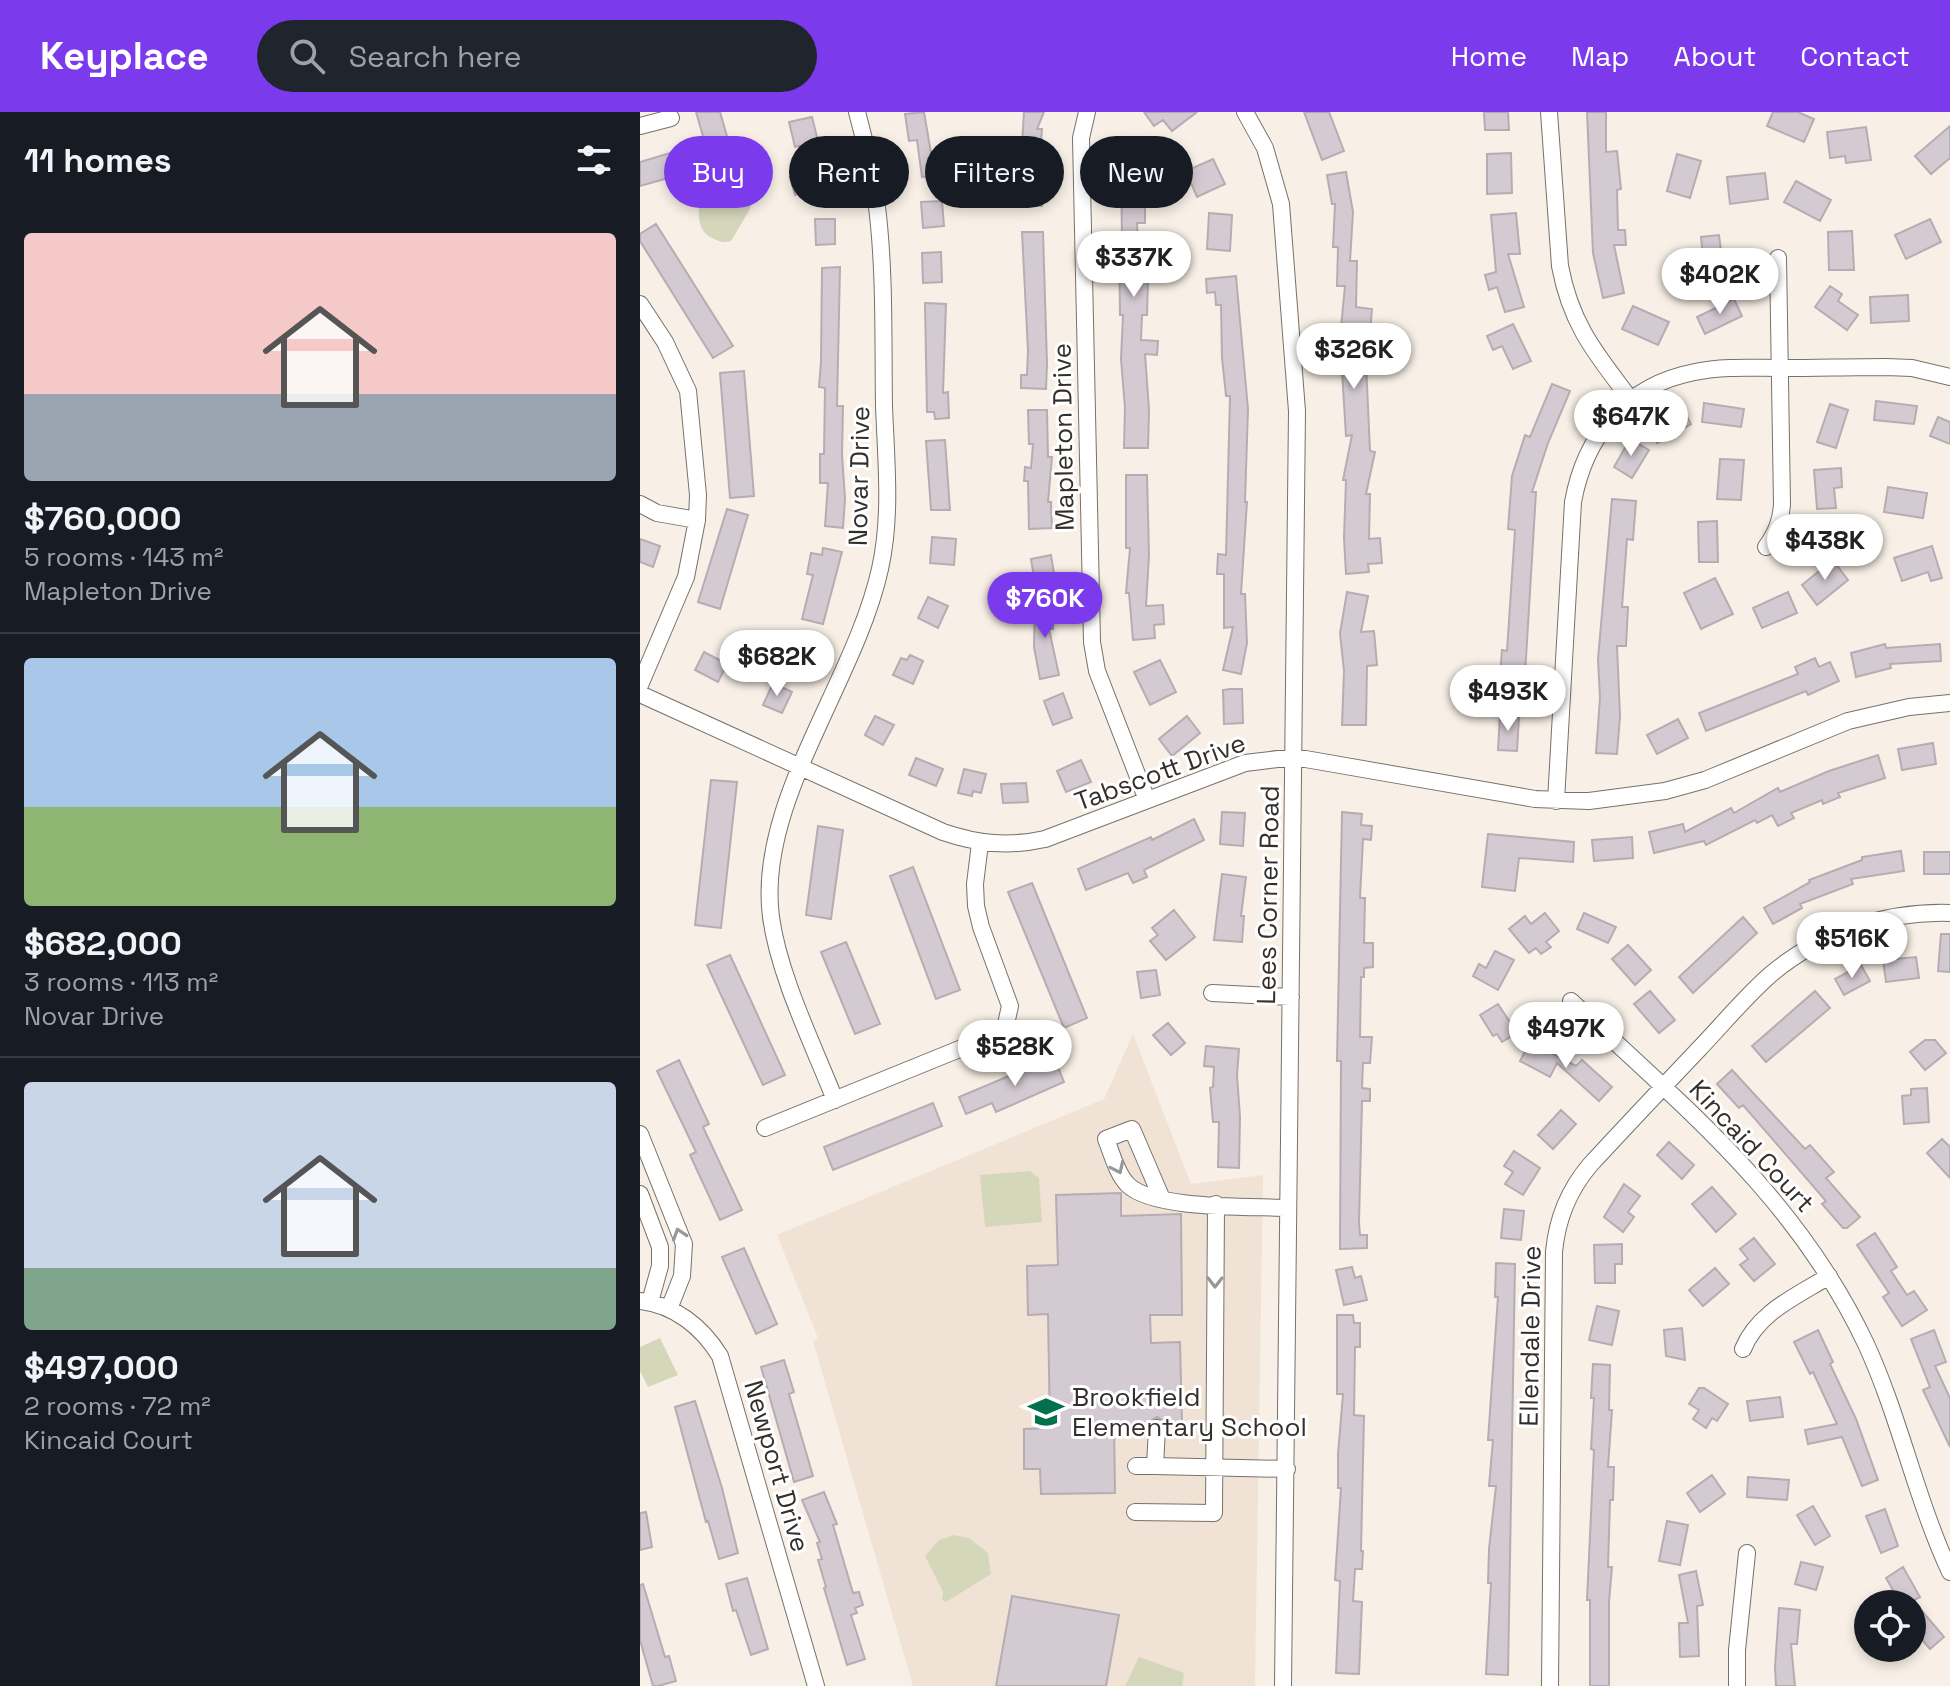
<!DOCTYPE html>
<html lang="en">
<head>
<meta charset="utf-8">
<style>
  body { margin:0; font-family:"Space Grotesk",sans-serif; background:#20242c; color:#f1f3f6; height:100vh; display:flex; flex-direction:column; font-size:30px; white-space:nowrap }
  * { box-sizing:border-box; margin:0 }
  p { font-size:26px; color:#9ea1a6 }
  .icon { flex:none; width:44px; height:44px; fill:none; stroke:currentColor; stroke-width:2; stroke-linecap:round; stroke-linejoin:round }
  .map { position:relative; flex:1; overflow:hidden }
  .panel { display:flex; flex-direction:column; background:#171b24; width:640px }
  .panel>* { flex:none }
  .guide { position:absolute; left:24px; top:24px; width:760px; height:72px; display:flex; gap:16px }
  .controls { position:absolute; left:1214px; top:1478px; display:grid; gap:16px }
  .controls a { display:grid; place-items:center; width:72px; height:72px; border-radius:50%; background:#171b24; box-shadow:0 4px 12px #0003; font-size:40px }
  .price { position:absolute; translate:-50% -68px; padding:0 18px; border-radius:28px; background:#fff; color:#222; font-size:26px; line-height:52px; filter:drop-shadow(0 2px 4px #0008) }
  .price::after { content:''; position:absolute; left:50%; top:48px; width:24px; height:18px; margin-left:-12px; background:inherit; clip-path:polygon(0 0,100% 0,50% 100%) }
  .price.selected { background:#7c3aed; color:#fff }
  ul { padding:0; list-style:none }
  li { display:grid; align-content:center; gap:16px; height:424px; padding:0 24px }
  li+li { border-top:2px solid #363941 }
  li span { display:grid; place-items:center; height:248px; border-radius:8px; color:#555 }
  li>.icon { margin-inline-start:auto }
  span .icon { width:144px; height:144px; fill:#fffc; stroke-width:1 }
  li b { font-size:34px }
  h2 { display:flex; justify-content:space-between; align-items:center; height:96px; padding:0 24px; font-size:34px }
  .tag { padding:0 28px; border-radius:36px; background:#171b24; box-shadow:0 4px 12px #0003; font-size:28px; line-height:72px }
  .tag.selected { background:#7c3aed; color:#fff }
  header { display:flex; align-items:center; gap:48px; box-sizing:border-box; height:112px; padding:0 40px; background:#7c3aed; color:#fff }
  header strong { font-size:38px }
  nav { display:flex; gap:44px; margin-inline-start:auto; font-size:28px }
  .search { width:560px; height:72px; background:#20242c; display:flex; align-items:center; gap:20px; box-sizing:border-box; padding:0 28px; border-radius:44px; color:#9ea1a6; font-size:30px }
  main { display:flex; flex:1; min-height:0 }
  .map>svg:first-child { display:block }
  .built { fill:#f0e3d5 }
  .green { fill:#d4d7ba }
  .building { fill:#d4cad1; stroke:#b6acb2; stroke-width:2 }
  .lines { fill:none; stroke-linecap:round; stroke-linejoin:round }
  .minor-casing { stroke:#787169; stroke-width:18 }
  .minor { stroke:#fff; stroke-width:16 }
  .oneway { stroke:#989796 }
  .labels { text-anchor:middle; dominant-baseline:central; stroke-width:6; stroke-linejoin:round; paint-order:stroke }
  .street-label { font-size:26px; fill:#322f2c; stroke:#fff }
  .poi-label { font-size:26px; fill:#322f2c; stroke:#fff; text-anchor:start }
</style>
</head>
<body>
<header>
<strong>Keyplace</strong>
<div class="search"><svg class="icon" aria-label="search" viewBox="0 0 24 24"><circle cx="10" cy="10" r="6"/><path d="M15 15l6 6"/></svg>Search here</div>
<nav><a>Home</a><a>Map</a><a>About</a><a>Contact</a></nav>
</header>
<main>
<section class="panel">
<h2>11 homes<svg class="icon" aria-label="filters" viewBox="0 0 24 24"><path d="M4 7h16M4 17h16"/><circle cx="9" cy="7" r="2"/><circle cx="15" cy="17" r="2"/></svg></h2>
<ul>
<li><span style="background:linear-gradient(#f6c9c9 65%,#9aa5b1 0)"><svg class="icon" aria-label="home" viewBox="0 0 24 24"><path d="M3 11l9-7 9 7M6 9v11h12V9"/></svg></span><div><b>$760,000</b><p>5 rooms · 143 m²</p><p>Mapleton Drive</p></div></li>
<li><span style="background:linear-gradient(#a9c7e8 60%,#8fb573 0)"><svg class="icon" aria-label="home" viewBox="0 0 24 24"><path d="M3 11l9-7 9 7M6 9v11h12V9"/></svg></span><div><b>$682,000</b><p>3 rooms · 113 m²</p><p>Novar Drive</p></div></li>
<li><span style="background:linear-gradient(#c9d6e8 75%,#7fa58c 0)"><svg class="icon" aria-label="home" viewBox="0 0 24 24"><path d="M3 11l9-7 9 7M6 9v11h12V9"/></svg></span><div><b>$497,000</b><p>2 rooms · 72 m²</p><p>Kincaid Court</p></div></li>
</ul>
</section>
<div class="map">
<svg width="1310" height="1574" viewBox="0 0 1310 1574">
  <rect width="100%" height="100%" fill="#f8f0e6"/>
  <!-- built -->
  <path class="built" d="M493,922l58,150 72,-9 -8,511h-342l-100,-345 5,-3 -41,-103 327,-136z"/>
  <!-- green -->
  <path class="green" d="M116,61l-6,36 -19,32c-7,2 -11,1 -19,-3 -20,-9 -12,-36 -10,-55z
    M390,1059l9,7 3,44 -57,5 -5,-52z
    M20,1226l18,37 -30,12 -8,-16v-24z
    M314,1423l15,3 19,15 3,21 -45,28 -4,-2 1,-8 -18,-36 14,-16z
    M499,1545l45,16 -2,13h-57z"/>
  <!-- building -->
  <path class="building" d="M56,0h24l17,59 -22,6z
    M284,0l7,41 6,-1 3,23 -18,2 -5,-37 -8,1 -4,-27z
    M384,0h20l-7,17h5l-4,49h5l-1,28 -20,-1 1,-43 -2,-1z
    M504,0h53l-25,19 -9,-11 -9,6z
    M664,0h25l15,39 -22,9z
    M844,0h24l1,18h-24z
    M947,0h19v40l11,-1 4,38 -4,1 1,40h7l1,15h-12l10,48 -21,5 -10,-45z
    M1133,0h25l16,7 -10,23 -37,-16z
    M172,5l6,24 -23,6 -6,-25z
    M1310,14v32l-19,16 -16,-18z
    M1226,15l5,33 -25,3 -1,-7 -15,2 -3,-26z
    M485,28l22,2 -4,47h2v34h-8l3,58h8l-1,34h-5l-1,25 17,1 -1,14 -12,-1 4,56 -1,38h-24l1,-40 -4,-49 2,-44h-3l-1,-79h3l-1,-63z
    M40,38l6,23 -46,13v-24z
    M871,41l1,40 -25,1v-40z
    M1037,42l24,7 -11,37 -23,-7z
    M573,47l12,25 -28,13 -11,-26z
    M186,55l8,28 -17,5 -3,-10 -19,5 -5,-18z
    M706,60l7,40 -3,49h7l-1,46 16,2 -3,33 -4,-1 5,110 5,1 -9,42h4l-1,45 11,-1 2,25 -14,1 1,8 -23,2 -2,-36 2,-58h-3l9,-45 -6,1 -6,-98 5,-52h-8l1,-39h-5l2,-43h-3l-5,-29z
    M1125,61l3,26 -38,5 -3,-27z
    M1156,69l35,19 -11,21 -36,-19z
    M302,89l2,25 -21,2 -2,-26z
    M569,101l23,2 -2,36 -23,-2z
    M876,101l4,41h-12l16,53 -19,5 -8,-25 -8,3 -4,-15 11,-3 -5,-57z
    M175,107h20v25l-19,1z
    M1290,107l11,23 -35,17 -11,-24z
    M16,112l77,122 -20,12 -73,-117v-7z
    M1212,119l2,39h-25l-1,-38z
    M382,120h21l4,132 -1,25 -25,-1v-13h6l1,-24z
    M1079,123l5,40 -19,2 -4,-40z
    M301,140l1,30 -19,1 -1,-30z
    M200,155l-3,139h6l-1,48 3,45 -2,29 -18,-2 3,-43h-8v-29h4l1,-66 -6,-1 2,-25 1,-94z
    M596,164l12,133 -3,93h2l-6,92h4l2,49 -6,31 -18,-4 10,-43 -9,1v-54h-7l1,-20 8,1 4,-159h-4l-4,-38 -1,-53h-5l-1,-13 -8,1 -1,-14z
    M1190,174l12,8 -4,7 20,14 -11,15 -32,-23z
    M1268,183l1,26 -38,2 -1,-26z
    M1094,187l8,17 -37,18 -8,-17z
    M285,191l21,1 -3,89 5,-1 1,26 -14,1 -1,-7h-7z
    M993,194l36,16 -11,23 -36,-16z
    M873,212l18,37 -18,8 -11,-23 -9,4 -6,-14z
    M104,259l10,125 -24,2 -10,-125z
    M912,272l18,7 -22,52 -16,49h4l-12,199 -25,-1 3,-40 5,1 8,-121 -7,-1 4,-53 13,-41 5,2z
    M1236,289l41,5 -3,18 -40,-4z
    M1064,291l40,6 -3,18 -39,-5z
    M1190,292l18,6 -12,38 -19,-6z
    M1042,295l9,17 -34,19 -10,-16z
    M388,298h19l1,47h4l-4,45h3l1,26 -23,1 -1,-48h-4l1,-14 6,1 2,-24h-4z
    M1298,305l12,5v22l-20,-8z
    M990,327l19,11 -17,28 -18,-11z
    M305,328l5,70h-19l-5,-69z
    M1080,347l24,1 -3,40 -24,-1z
    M1201,356l1,19 -8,1 2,20 -19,1 -3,-39z
    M486,363h21l2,80 -3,51 17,-1 1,19 -10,1 1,13 -22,2 -4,-47h-3l4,-45h-4z
    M1248,375l39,6 -4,25 -39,-6z
    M972,387l24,2 -3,39 -6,-1 -5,68h6l-2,39h-9l3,70 -3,38 -21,-1 4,-55 -2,-39z
    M87,397l21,6 -28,94 -22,-7z
    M1077,409l1,41h-19l-1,-40z
    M292,425l24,2 -2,26 -24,-2z
    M0,427l20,7 -7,21 -13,-5z
    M1292,434l10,32 -11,3 -3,-9 -26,9 -8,-23z
    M183,436l19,4 -19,72 -21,-5 11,-44 -6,-1 4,-21 11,2z
    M411,443l4,25 -20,4 -4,-25z
    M1193,448l15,20 -31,25 -15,-20z
    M1075,466l18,36 -32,15 -17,-36z
    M707,480l21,4 -7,36 13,-1 3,34 -10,1 -1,59h-24l2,-54 -4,-38z
    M1148,480l9,21 -35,15 -9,-20z
    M288,485l20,9 -10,22 -20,-10z
    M395,490l19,1 -1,26h-4l10,46 -19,4 -6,-32z
    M157,524l17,8 -10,24 -17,-7z
    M1245,532l1,4 54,-4 1,17 -51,3 1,4 -35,9 -5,-24z
    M64,540l23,12 -9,18 -23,-12z
    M270,543l13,6 -10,23 -20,-9 8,-17 6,2z
    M1175,546l4,9 11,-5 9,19 -31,14 -2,-4 -100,40 -7,-18 99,-39 -3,-7z
    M520,548l16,32 -26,13 -16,-33z
    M133,571l19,9 -10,21 -19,-8z
    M590,577h12l1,34 -19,1 -1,-34z
    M423,581l9,25 -19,7 -9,-24z
    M860,603l19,2 -2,34 -19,-1z
    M235,604l19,9 -11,20 -18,-10z
    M547,604l13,17 -28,23 -13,-17z
    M1038,607l10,19 -31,16 -10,-19z
    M1293,631l3,21 -34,6 -4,-21z
    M1238,643l7,23 -47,15 2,4 -17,7 -1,-4 -31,13 3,5 -16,8 -6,-11 -15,8 -2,-3 -49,25 -2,-4 -50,12 -5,-21 34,-8 2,8 46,-24 3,5 44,-25 2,4 49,-21z
    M276,646l27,11 -7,17 -27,-11z
    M441,648l10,22 -25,10 -9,-21z
    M324,657l22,5 -5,19 -8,-2 -1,5 -14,-3z
    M71,668l26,2 -16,146 -26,-3z
    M386,671l2,19 -25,1 -2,-19z
    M582,700l23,1 -2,33 -23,-2z
    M702,700l20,2 -1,11 11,1 -1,14 -8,-1 -3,59h5l-1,45h9v24l-9,1v9h-3l-1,60h12l-2,26h-7l-1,25 8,1v12h-8l-3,122 1,12h7v13l-27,1 1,-188h-4z
    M554,707l10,21 -60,30 3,7 -14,6 -5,-10 -42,17 -8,-21 73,-32 1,3z
    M178,714l25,4 -12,89 -25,-4z
    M848,722l86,8 -1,20 -54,-4 -4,33 -33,-4z
    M992,725l1,21 -39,3 -2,-21z
    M1261,739l3,20 -53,8 2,5 -53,20 2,4 -29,16 -9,-16 46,-26 -1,-2 53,-20v-3z
    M1284,740h26v22h-26z
    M273,755l47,123 -24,9 -46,-123z
    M582,762l24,3 -5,39h3l-2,26 -28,-2z
    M392,771l55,135 -23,10 -56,-136z
    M534,798l21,27 -29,23 -16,-19 8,-6 -6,-7z
    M905,801l14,18 -13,11 5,5 -10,7 -5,-6 -7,5 -20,-24 16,-13 6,8z
    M944,801l32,14 -8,16 -31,-14z
    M1103,805l14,16 -64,60 -14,-16z
    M1301,822h9v38l-12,-1z
    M206,830l34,82 -25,10 -34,-82z
    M988,833l23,25 -16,15 -23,-26z
    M855,839l19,9 -16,30 -25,-14 6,-12 7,4z
    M90,843l55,120 -22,10 -56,-120z
    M1276,845l3,21 -33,4 -3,-22z
    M1221,853l9,16 -26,14 -9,-16z
    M516,858l4,25 -19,3 -4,-26z
    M1010,879l25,29 -16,13 -25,-29z
    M1175,879l15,17 -64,54 -14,-16z
    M858,892l19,29 -15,9 -5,-8 -4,2 -13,-21z
    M528,911l17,20 -14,12 -18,-20z
    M1285,928h10l11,13 -21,17 -15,-18z
    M890,930l46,24 6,-6 30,27 -13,14 -42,-38 -7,14 -30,-16z
    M566,934l33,3 -2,26 3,42 -1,51 -21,-1 1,-45h-6l-3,-34 3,-1 1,-20 -10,-1z
    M414,945l10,25 -68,30 -4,-9 -26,11 -7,-17z
    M39,948l30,64 -6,3 39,83 -22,10 -30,-65 6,-3 -39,-81z
    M1092,958l73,79 5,-4 24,27 -8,6 34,39 -13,11h-4l-21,-24 4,-3 -83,-96 -4,3 -22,-24z
    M1287,976l2,34 -25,2 -2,-28 9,-1v-6z
    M293,991l9,23 -109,44 -9,-23z
    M921,998l15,14 -23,25 -15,-14z
    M1302,1027l8,8v31l-23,-25z
    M1029,1030l25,23 -12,14 -25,-24z
    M874,1039l26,17 -17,27 -18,-11 8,-12 -9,-6z
    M984,1072l16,12 -12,16 6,5 -11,15 -19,-15z
    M1072,1075l24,27 -20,18 -24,-28z
    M481,1081v23l60,-2 1,101h-32l1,28 29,-1 2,80h-16l-9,-5 -10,6 -33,1 1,69 -74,1 -1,-25h-16v-40l26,-1 -2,-114 -20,1 -1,-49 31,-1 -2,-70z
    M864,1097l20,2 -3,29 -20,-2z
    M1235,1121l22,34 -6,4 16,24 7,-4 13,19 -25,16 -19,-29 6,-4 -32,-48z
    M1114,1126l21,26 -21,17 -14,-16 8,-6 -8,-10z
    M982,1132v20h-7v19h-20l-1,-38z
    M104,1136l33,76 -21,10 -34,-77z
    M856,1151l19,1 -7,411 -22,-1 5,-91h-3l1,-34 7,-63h-7l4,-46h-5l10,-143h-3z
    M712,1155l3,11 6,-2 6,24 -23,5 -8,-35z
    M1075,1156l14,16 -26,22 -14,-16z
    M957,1194l22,5 -7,34 -23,-5z
    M697,1203h16l1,8h6v24h-5l-1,68 10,1 -3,135h2l-1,18h-7l-2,32 9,1 -3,72 -23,-1 4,-92 -5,-1 6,-92h-3v-34l5,-60h-6z
    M1042,1216l3,32 -19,-4 -2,-26z
    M1178,1218l15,32 -3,2 26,55 22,61 -16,6 -20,-49 -34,7 -3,-14 32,-6 -24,-52 -3,2 -16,-32z
    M1294,1218l12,32 -11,4 15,32v49l-27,-57 7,-3 -19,-48z
    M144,1248l10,32 -5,2 24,82 -19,6 -33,-115z
    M953,1252l17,1 -1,45h3l-4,57h6l-1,33h-3l-2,67h4l-3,35v84h-19v-86h-3l7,-150 -3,-1 3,-51h-3z
    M1059,1276h5l24,16 -11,17 -5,-3 -6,10 -13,-9 6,-9 -10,-6z
    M1140,1285l3,20 -33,4 -3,-20z
    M55,1289l27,87 16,65 -19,6 -11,-38 -2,1 -31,-115z
    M1072,1363l13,19 -25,18 -13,-19z
    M1108,1365l41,3 -2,20 -40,-3z
    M184,1380l13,32 -4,1 20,68 6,-1 4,13 -8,3 2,5 -6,2 14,44 -18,6 -23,-77 2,-1 -8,-27 4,-1 -5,-16 3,-1 -18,-42z
    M1173,1394l17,30 -15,9 -18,-30z
    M1245,1397l13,37 -17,7 -15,-37z
    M6,1400l6,35 -12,3v-37z
    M1027,1409l21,4 -8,40 -21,-4z
    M1161,1450l22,5 -7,23 -21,-6z
    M1263,1455l17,30 -13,7h-6l-15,-26z
    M1056,1459l7,34 -6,1 2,50 -19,1 -1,-34h9l-9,-48z
    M107,1466l21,71 -17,6 -15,-45 -3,1 -7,-27z
    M3,1472l22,73 4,-1 7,25 -18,5h-5l-13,-46v-55z
    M372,1484l107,19 -13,71h-110z
    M1139,1496l21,2 -3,34h-6l4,42h-19l-1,-19z
    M1282,1499l22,26 -14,12 -11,-13 -7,5v-21z"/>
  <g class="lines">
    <!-- minor casing -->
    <g class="minor-casing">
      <path id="minor" d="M447,0l-6,26 11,504 5,29 50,129
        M605,0l20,36 16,56 16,207 -14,1275
        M909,0l11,154c11,59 36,88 71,134
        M0,14l31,-8
        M0,192l25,38 23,49 10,104 -1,25 -11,57 -46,108
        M0,392l17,9 40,7
        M1126,435c10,-14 15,-26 16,-43l-4,-246
        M0,582l303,138c35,12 66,15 102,7l200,-76 49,-6 241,42 54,2 76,-10 40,-11 143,-59 61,-14 41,-4
        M916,689l17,-299c12,-66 53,-117 122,-130 28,-6 58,-4 86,-4 35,0 70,-1 105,-1l26,1 38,9
        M572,881l79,4
        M931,889c115,108 226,197 295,343 34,74 50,155 84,228
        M195,988c-22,-56 -56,-124 -64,-183 -15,-114 84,-235 109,-348 12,-53 6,-109 4,-163 -1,-66 1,-134 -7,-199 -3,-32 -12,-64 -20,-95
        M125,1016l229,-93 12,-11 4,-18 -29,-79 -5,-21 -1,-22 5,-41
        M0,1022l44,110 -2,32 -13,33
        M0,1082l20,53v19l-10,36
        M522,1087l-30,-70 -26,10c6,15 11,35 22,46 26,25 123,21 160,23
        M0,1189c35,4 62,26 80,55l96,330
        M1103,1237c15,-37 54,-53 86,-73
        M496,1354h19l2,-38
        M515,1354l132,3
        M495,1400l79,1 2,-309
        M910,1574l4,-434c3,-33 14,-61 36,-87 36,-39 72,-77 108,-115 24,-25 46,-52 72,-75 49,-42 116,-64 180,-62
        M1097,1574v-36l10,-97"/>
    </g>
    <!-- minor -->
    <use href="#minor" class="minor"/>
  </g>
  <!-- one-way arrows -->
  <defs><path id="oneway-chevron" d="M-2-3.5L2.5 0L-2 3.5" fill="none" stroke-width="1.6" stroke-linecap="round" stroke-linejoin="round" transform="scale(2)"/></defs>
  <g class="oneway">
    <use href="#oneway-chevron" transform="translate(478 1056) rotate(65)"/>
    <use href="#oneway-chevron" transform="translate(39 1122) rotate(-108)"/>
    <use href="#oneway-chevron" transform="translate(575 1170) rotate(90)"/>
  </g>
  <!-- icons -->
  <defs>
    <g id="school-bare" transform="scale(2.76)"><path d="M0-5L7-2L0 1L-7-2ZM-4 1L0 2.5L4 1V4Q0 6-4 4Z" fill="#00714a" stroke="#fff" stroke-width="2.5" paint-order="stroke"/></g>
  </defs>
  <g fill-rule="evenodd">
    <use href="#school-bare" x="406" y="1300"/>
  </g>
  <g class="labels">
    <!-- street labels -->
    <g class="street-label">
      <text transform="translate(423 325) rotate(-91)">Mapleton Drive</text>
      <text transform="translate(219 364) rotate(-89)">Novar Drive</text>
      <text transform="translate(520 660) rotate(-20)">Tabscott Drive</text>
      <text transform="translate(628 783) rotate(-89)">Lees Corner Road</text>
      <text transform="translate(1112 1034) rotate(47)">Kincaid Court</text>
      <text transform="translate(890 1224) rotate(-89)">Ellendale Drive</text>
      <text transform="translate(137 1354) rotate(74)">Newport Drive</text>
    </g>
    <!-- poi labels -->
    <g class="poi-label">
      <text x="432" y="1285">Brookfield<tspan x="432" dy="30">Elementary School</tspan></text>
    </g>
  </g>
</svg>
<div class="controls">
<a><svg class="icon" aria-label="locate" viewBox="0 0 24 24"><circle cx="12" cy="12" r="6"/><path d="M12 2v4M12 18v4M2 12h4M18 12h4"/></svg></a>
</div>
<b class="price" style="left:494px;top:187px">$337K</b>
<b class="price" style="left:1080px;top:204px">$402K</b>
<b class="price" style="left:714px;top:279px">$326K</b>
<b class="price" style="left:991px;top:346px">$647K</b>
<b class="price" style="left:1185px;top:470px">$438K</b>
<b class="price selected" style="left:405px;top:528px">$760K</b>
<b class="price" style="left:137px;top:586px">$682K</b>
<b class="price" style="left:868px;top:621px">$493K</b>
<b class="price" style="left:1212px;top:868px">$516K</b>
<b class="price" style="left:926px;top:958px">$497K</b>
<b class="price" style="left:375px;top:976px">$528K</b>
<div class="guide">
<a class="tag selected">Buy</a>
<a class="tag">Rent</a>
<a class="tag">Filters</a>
<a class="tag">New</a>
</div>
</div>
</main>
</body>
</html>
